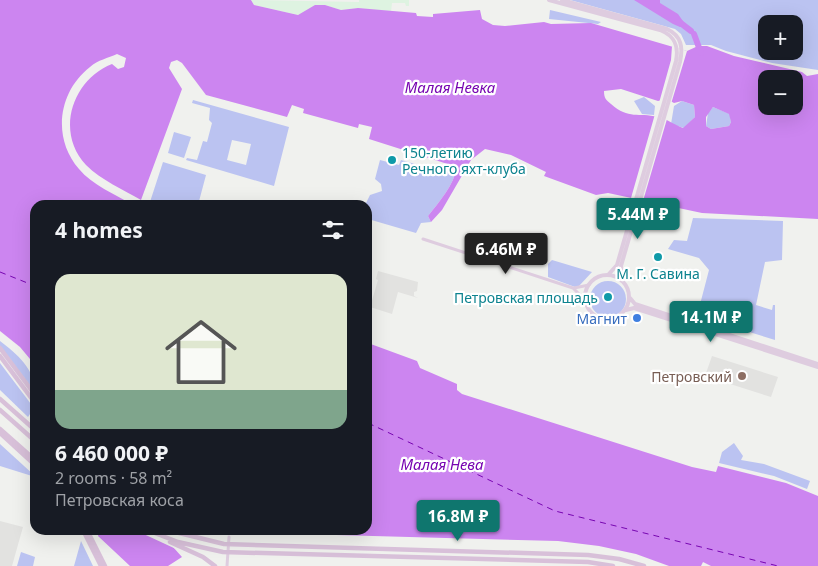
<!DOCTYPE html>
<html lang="en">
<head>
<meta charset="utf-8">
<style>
  body { margin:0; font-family:"Noto Sans",sans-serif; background:#20242c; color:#f1f3f6; height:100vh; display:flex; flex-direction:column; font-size:19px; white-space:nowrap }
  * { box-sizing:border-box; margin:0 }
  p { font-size:16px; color:#9ea1a6 }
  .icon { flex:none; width:28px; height:28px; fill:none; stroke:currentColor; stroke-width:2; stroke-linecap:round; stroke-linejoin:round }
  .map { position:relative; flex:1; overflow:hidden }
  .panel { position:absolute; left:30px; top:200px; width:342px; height:335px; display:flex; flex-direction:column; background:#171b24; border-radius:15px; box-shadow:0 5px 20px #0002 }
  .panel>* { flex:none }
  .buttons { position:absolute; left:758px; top:15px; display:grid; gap:10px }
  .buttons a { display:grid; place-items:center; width:45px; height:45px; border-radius:10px; background:#171b24; box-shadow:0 5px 20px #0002; font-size:25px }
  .price { position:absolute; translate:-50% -42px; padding:0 11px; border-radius:5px; background:#0f766e; color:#fff; font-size:16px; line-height:32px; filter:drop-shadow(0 1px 2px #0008) }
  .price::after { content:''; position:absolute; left:50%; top:30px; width:15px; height:11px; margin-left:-8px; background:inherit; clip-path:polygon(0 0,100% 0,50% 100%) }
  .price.active { background:#222; color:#fff }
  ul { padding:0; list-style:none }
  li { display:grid; align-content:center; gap:10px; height:265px; padding:0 25px }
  li span { display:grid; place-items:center; height:155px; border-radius:15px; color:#555 }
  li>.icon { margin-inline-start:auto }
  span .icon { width:90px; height:90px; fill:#fffc; stroke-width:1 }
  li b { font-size:21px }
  h2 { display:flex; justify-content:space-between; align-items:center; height:60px; padding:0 25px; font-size:21px }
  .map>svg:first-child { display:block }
  .education { fill:#e2e2e0 }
  .green { fill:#bbc3f1; fill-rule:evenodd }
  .sand { fill:#def3e1 }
  .water { fill:#cc85f0; fill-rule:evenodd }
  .pier { fill:#f0f1ee }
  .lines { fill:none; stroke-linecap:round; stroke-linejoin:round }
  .river { stroke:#cc85f0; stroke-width:6 }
  .ferry { stroke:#7705b1; stroke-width:1; stroke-dasharray:6 5; stroke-linecap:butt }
  .minor { stroke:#deccdf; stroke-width:3 }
  .tertiary { stroke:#deccdf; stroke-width:4 }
  .secondary { stroke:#d8c0d9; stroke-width:4.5 }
  .culture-dot { fill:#0f9aa8; stroke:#fff; stroke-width:2 }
  .shop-dot { fill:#3f7fe0; stroke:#fff; stroke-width:2 }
  .education-dot { fill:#8d6e63; stroke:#fff; stroke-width:2 }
  .labels { text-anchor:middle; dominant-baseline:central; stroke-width:4.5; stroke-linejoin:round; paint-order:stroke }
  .culture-label { font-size:14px; fill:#0d838f; stroke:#fff; text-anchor:start }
  .shop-label { font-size:14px; fill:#366cbe; stroke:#fff; text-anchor:end }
  .education-label { font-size:14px; fill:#785e54; stroke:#fff; text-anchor:end }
  .water-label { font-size:15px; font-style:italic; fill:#7705b1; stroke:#fff }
</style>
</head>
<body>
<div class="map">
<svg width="818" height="566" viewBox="0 0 818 566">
  <rect width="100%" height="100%" fill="#f0f1ee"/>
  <!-- education -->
  <path class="education" d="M378,271l40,11 -1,9 -3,1v4l4,2 -20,-6 -6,22 -22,-7 8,-27 -2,-1z
    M712,356l66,21 -7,20 -66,-21z
    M0,521l23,6 -11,39h-12z"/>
  <!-- green -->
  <path class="green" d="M570,0h248v70l-46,-7 -46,-12 -15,-6h-25l-5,-11 -6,-5zM766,24h28v27h-28z
    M550,10l51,12 -3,2 -49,-5z
    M644,97l11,9 -1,9 -12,-1 -8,-13z
    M193,100l96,27 -15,59 -88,-26 1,-2 10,2 6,-19 4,1 5,-19 -3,-3 1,-12 -18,-5zM232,140l19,4 -5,21 -19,-5z
    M682,101l12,4 1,12 -11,11 -13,-4 3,-18z
    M713,107l17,7 1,8 -2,4 -18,3 -5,-3 2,-13z
    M174,132l17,5 -7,21 -16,-5z
    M380,160l19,5 2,-5 42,12 11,-1 3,-4c-3,18 -18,35 -29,49l3,6 -10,1 -5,10 -48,-14v-14h-3l5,-10 12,-4 -1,-7 -6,-5z
    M163,162l43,13 -8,30h-49z
    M693,218l90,3 -1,39 -17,2 -9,43 16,5 1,-5h2v35l-78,-24 12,-46 -10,-12 -31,-9 6,-9 13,1z
    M552,260l40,12 -13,14 -4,1 -27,-10v-13z
    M590 299a18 18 0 1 1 36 0a18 18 0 1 1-36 0Z
    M0,341c17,13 35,28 35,51l-35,-46z
    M0,363l34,45 -6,9 -28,-27z
    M734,443l9,13 -2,4 23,4 46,17 -3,8 -33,-13 -55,-13 3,-11z
    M0,444l35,32v3l-3,-1v-2l-32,-10z
    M81,541l12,25h-19z
    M21,552l14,5 -2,9h-16z"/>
  <!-- sand -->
  <path class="sand" d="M251,0l108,2v-2h50v6h-3l-1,-3h-13l-1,9 -33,-4 -17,2 -16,-5 -27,10 -44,-10z"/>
  <!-- water -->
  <path class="water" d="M0,0h251l3,5 44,10 17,-10h10l16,5 17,-2 58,5 1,3 16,1v-3l47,-4 2,9 11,6 12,1 39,-4 7,2 40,-1 96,28 11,-5h9l27,10 68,16 5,4 11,-2v145l-116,-6 -94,-20 -12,2 -52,-19 2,-4 -35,-17 -26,-6 -14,11 -29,50 -11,12 -3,-6c11,-14 26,-31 29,-49l-88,-28 3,-12 -13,-3 -1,4 -55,-15 1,-4 -12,-4 -5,12 -81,-22 -24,-32 -5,-3 -6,2 -2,6 13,21 -41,111c-17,-10 -40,-20 -55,-35 -31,-33 -14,-85 26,-101l6,5 6,-2 2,-9 -9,-4c-9,4 -19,6 -27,13 -32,25 -38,71 -11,102 13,16 36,25 54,36h-98v160l-15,-18 -20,-16zM766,79h28v27h-28zM621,89l37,12 9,-2 7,4 8,-2 12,4 1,12 -12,11c-8,-3 -16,-9 -25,-11 -20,-5 -29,3 -47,-13 -5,-4 -7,-6 -7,-13zM713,107l16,7 2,8 -2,4 -18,3 -5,-3v-9z
    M634,0h26v3l18,11 7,10 -5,3 -7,-3z
    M368,343l49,18 3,7 37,16v6l5,4 230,73 24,5 2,-6 68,17 32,13v70h-107l-8,-4 -2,4h-32l-33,-12 -37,-8 -41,-5 -332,-9 -11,-2h153z
    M99,530h80l-6,17 9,10 -14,9h-38l-32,-30z"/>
  <!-- pier -->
  <path class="pier" d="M672,46l15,5 -16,53 -5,-2 -7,1 12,-43z
    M655,114l12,5 -24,82 -12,-3z
    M135,530h47l-6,19z"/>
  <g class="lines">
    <!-- river -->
    <path class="river" d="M678,21l13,10
      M694,34l7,19"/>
    <!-- ferry -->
    <path class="ferry" d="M0,272l35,14
      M368,423l187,88 223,55"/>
    <!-- minor -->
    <path class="minor" d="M423,239l150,49 12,12
      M574,288l15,-3
      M227,566l2,-29"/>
    <!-- tertiary -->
    <path class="tertiary" d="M549,0l111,30c15,6 19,16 16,31l-59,204 -9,10
      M562,0l105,29c15,7 16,19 13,33l-59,204 1,15
      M585 297a22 22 0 1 1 44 0a22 22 0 1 1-44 0Z
      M630,298l5,6 183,60
      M626,310l8,-2 184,59"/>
    <!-- secondary -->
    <path class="secondary" d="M0,348l35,47
      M0,356l35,47
      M0,399l35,31
      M0,410l35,31
      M0,429l35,31
      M0,433l35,32
      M83,530l18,36
      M87,530l18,36
      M147,530l31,12 45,10 365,10 25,4
      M167,530l57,14 364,11 31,4 25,7
      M170,542l33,15 12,9"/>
  </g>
  <!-- markers -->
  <g class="culture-dot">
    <circle cx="392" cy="160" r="5"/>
    <circle cx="658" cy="257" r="5"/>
    <circle cx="608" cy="297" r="5"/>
  </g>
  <circle class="shop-dot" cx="637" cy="318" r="5"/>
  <circle class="education-dot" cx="742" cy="376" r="5"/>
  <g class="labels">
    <!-- culture labels -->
    <g class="culture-label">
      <text x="402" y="152">150-летию<tspan x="402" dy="16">Речного яхт-клуба</tspan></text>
      <text x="658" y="273" text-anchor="middle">М. Г. Савина</text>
      <text x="598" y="297" text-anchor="end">Петровская площадь</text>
    </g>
    <!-- shop labels -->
    <g class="shop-label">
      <text x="627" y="318">Магнит</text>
    </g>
    <!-- education labels -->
    <g class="education-label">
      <text x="732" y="376">Петровский</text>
    </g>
    <!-- water labels -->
    <g class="water-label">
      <text x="450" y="87">Малая Невка</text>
      <text x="442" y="464">Малая Нева</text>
    </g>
  </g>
</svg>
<div class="buttons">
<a>+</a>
<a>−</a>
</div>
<b class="price" style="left:638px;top:240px">5.44M ₽</b>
<b class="price active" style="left:506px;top:275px">6.46M ₽</b>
<b class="price" style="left:711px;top:343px">14.1M ₽</b>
<b class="price" style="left:458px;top:542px">16.8M ₽</b>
<section class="panel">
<h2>4 homes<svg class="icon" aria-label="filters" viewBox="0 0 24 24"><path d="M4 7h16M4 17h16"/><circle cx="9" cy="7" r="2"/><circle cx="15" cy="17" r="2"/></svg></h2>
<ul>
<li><span style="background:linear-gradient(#dfe7d0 75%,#7fa58c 0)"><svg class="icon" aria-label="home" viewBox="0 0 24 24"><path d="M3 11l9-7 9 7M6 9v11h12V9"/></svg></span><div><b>6 460 000 ₽</b><p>2 rooms · 58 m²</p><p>Петровская коса</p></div></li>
</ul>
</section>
</div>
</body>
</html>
